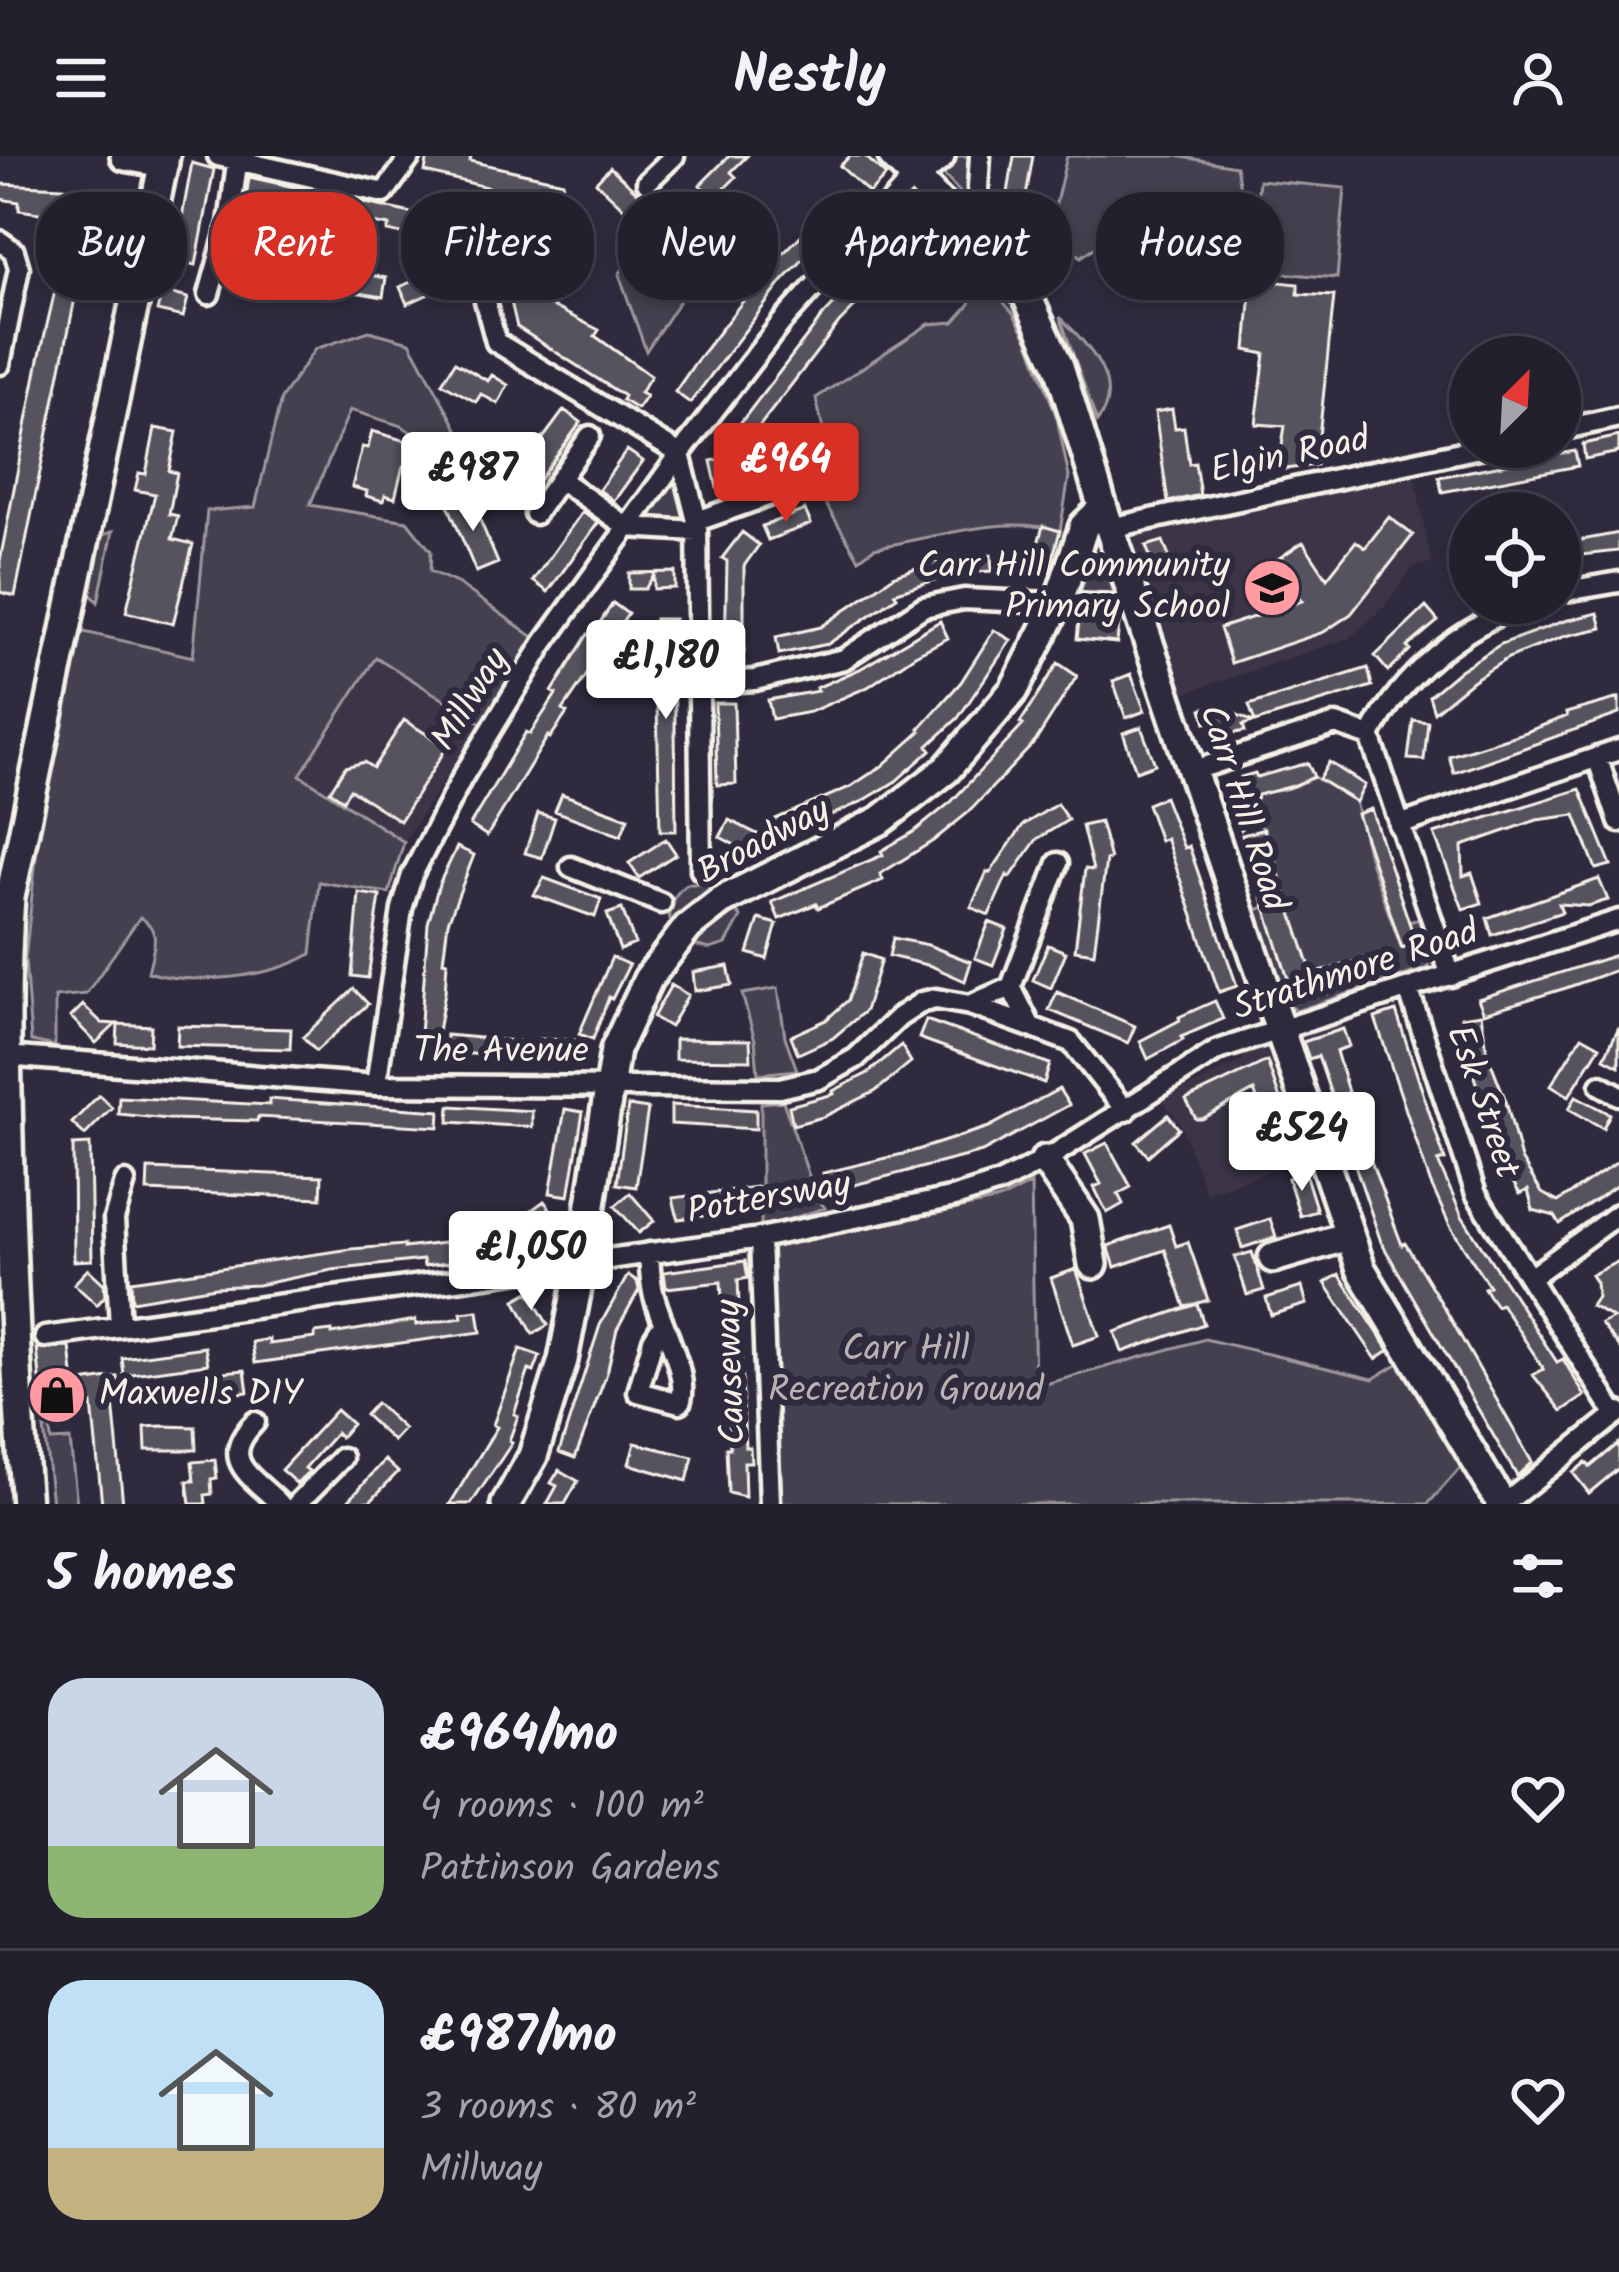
<!DOCTYPE html>
<html lang="en">
<head>
<meta charset="utf-8">
<style>
  body { margin:0; font-family:Kalam,sans-serif; background:#2f2d3a; color:#f1f3f6; height:100vh; display:flex; flex-direction:column; font-size:45px; white-space:nowrap }
  * { box-sizing:border-box; margin:0 }
  p { font-size:39px; color:#a3a3aa }
  .icon { flex:none; width:66px; height:66px; fill:none; stroke:currentColor; stroke-width:2; stroke-linecap:round; stroke-linejoin:round }
  .map { position:relative; height:1348px; overflow:hidden }
  .panel { display:flex; flex-direction:column; background:#23202e; flex:1 }
  .panel>* { flex:none }
  .top-card { position:absolute; left:36px; top:36px; width:1548px; height:108px; display:flex; gap:24px }
  .needle { width:78px; rotate:24deg }
  .buttons { position:absolute; left:1449px; top:180px; display:grid; gap:24px }
  .buttons a { display:grid; place-items:center; width:132px; height:132px; border-radius:50%; background:#23202e; box-shadow:0 6px 18px #0003,0 0 0 3px #403e4a; font-size:60px }
  .price { position:absolute; translate:-50% -102px; padding:0 27px; border-radius:12px; background:#fff; color:#222; font-size:39px; line-height:78px; filter:drop-shadow(0 3px 6px #0008) }
  .price::after { content:''; position:absolute; left:50%; top:72px; width:36px; height:27px; margin-left:-18px; background:inherit; clip-path:polygon(0 0,100% 0,50% 100%) }
  .price.on { background:#d93025; color:#fff }
  ul { padding:0; list-style:none }
  li { display:flex; align-items:center; gap:36px; height:300px; padding:0 48px }
  li+li { border-top:3px solid #403e4a }
  li span { display:grid; place-items:center; flex:none; width:336px; height:240px; border-radius:36px; color:#555 }
  li>.icon { margin-inline-start:auto }
  span .icon { width:144px; height:144px; fill:#fffc; stroke-width:1 }
  li b { font-size:51px }
  h2 { display:flex; justify-content:space-between; align-items:center; height:144px; padding:0 48px; font-size:51px }
  .pill { padding:0 42px; border-radius:48px; background:#23202e; box-shadow:0 6px 18px #0003,0 0 0 3px #403e4a; font-size:42px; line-height:108px }
  .pill.on { background:#d93025; color:#fff }
  header { display:flex; justify-content:space-between; align-items:center; height:156px; padding:0 48px; background:#23202e; font-size:54px; font-weight:700 }
  .map>svg:first-child { display:block }
  .built { fill:#3b3647 }
  .green { fill:#454050; stroke:#9c989c; stroke-width:3; fill-rule:evenodd }
  .building { fill:#56525f; stroke:#f4f1e8; stroke-width:3 }
  .lines { fill:none; stroke-linecap:round; stroke-linejoin:round }
  .street-casing { stroke:#f4f1e8; stroke-width:27 }
  .secondary-casing { stroke:#f4f1e8; stroke-width:36 }
  .street { stroke:#2f2a3d; stroke-width:18 }
  .secondary { stroke:#2f2a3d; stroke-width:27 }
  .labels { text-anchor:middle; dominant-baseline:central; stroke-width:12; stroke-linejoin:round; paint-order:stroke }
  .street-label { font-size:36px; fill:#f4f1e8; stroke:#2f2a3d }
  .poi-label { font-size:36px; fill:#f4f1e8; stroke:#2f2a3d; text-anchor:end }
  .park-label { font-size:36px; fill:#b7b3b3; stroke:#2f2a3d }
</style>
</head>
<body>
<header><svg class="icon" aria-label="menu" viewBox="0 0 24 24"><path d="M4 6h16M4 12h16M4 18h16"/></svg>Nestly<svg class="icon" aria-label="person" viewBox="0 0 24 24"><circle cx="12" cy="8" r="4"/><path d="M4 21q1-7 8-7t8 7"/></svg></header>
<div class="map">
<svg width="1619" height="1348" viewBox="0 0 1619 1348">
  <rect width="100%" height="100%" fill="#2f2a3d"/>
  <filter id="ink" filterUnits="userSpaceOnUse"><feTurbulence type="fractalNoise" baseFrequency=".00833" numOctaves="2"/><feDisplacementMap in="SourceGraphic" scale="24" xChannelSelector="R" yChannelSelector="G"/><feConvolveMatrix kernelMatrix="1 2 1 2 8 2 1 2 1" color-interpolation-filters="sRGB"/></filter>
  <g filter="url(#ink)">
    <!-- built -->
    <path class="built" d="M1414,316l17,91 -17,3 -30,41 -34,31 -168,56 -49,-149 2,-7 10,-6z
      M377,500l104,67 -77,119 -104,-67z
      M1340,865l9,25 -70,25 31,86 -104,36 -25,-68 -18,-25 80,-40 -3,-13 26,-10 4,9z"/>
    <!-- green -->
    <path class="green" d="M955,0h17l-2,47 -32,-34z
      M1067,0h109l60,10 11,60 -98,38 -46,-22 -22,15 -10,-10 -18,2 -16,12 -10,-10 22,-19z
      M1259,24l86,8 -8,90 -87,-8z
      M661,65l44,41 -59,89 -27,-77z
      M981,120l32,37 15,26 29,79 12,59 -9,54c-59,-17 -127,7 -186,17l-15,11 -34,-56 22,-16 -23,-53 -8,-36 113,-74 25,-2 16,-18 6,-23z
      M1060,161c26,26 67,66 37,105z
      M369,175l41,11 50,92 -4,28 -54,-36 -52,-16 -40,95 97,16 24,30 -1,20 29,13 80,57 -58,82 -105,-66 -76,118 104,67 -15,51 -70,-11 -8,72c-40,24 -119,32 -163,18 6,-26 14,-41 -8,-55l-54,77 -31,3v49l-24,-5 -6,-82 14,-129 41,-199 113,26 14,-146 48,-4 26,-108 34,-50z
      M675,322l5,2 4,36 -8,7 -30,1z
      M113,375l-15,71 -11,-12 10,-52z
      M1095,395l9,4 14,46 -40,-3z
      M1314,621l41,24 16,63 30,83 15,-4 -7,-21 9,-3 15,41 -6,8 -131,43 -13,-13 -29,-87 31,-11 -21,-71 -15,-16 12,-24c17,7 37,-5 53,-12zM1385,796l7,20 -32,7 -5,-18z
      M687,728h18l6,6 -36,38c-13,-16 -2,-33 12,-44z
      M732,751l9,10 -15,27 -16,5 -21,-5z
      M778,832l7,49 12,33 -39,4 -3,-34 -13,-46z
      M783,945l33,95 9,12 -64,20v-125z
      M1031,1028l4,203 170,-48 168,40 29,-18 61,104 -35,39h-646l-12,-256 229,-48z
      M44,1272h6l1,13 19,-1 7,64h-25z"/>
    <!-- building -->
    <path class="building" d="M428,0h43l-1,5 93,21 -4,23 -134,-33z
      M729,0h18l-16,16 5,5 -22,22 -14,-14z
      M850,0h15l21,20 -17,17 -29,-27z
      M1014,0h19l-7,40 -18,-3z
      M192,7l22,6 -18,96 -22,-4z
      M610,11l53,49 -14,16 -53,-50z
      M249,21l180,40 -1,6 19,4 -5,22 -19,-4 2,-6 -38,-8 2,-5 -143,-26z
      M0,28l63,3 33,7 -81,402 -15,-4v-31l39,-202 33,-141 -53,-8v-8l-19,-3z
      M696,43l14,15 -22,21 -14,-14z
      M1022,45l21,32 -11,8 -21,-32z
      M817,63l13,12 -48,51 -92,121 -15,-11 20,-29 72,-93z
      M899,74l36,9 -5,20 -36,-9z
      M527,93l3,14 10,-2 10,44 49,25 -4,6 56,40 -11,17 6,3 -9,13 -15,-9 2,-4 -107,-69 -17,-72z
      M235,94l151,28 -3,19 -153,-27z
      M875,104l13,13 -49,50 -94,122 -7,-19 83,-108z
      M935,113l37,10 -6,21 -37,-10z
      M424,120l7,17 -24,11 -7,-17z
      M1252,123l46,5v10l36,2 -18,169 -38,5 7,-44 -29,-2 9,-70 -19,-4z
      M162,135l26,7 -5,19 -26,-6z
      M455,206l33,19 4,-6 16,10 -10,19 -17,-10 -5,8 -34,-19z
      M1172,253l3,19 9,-1 5,37 6,-1 5,32 -32,7 -13,-90z
      M564,254l17,12 -59,82 -18,-13z
      M155,272l22,4 -8,39 8,2 -8,41 9,2 -6,23 21,5 -20,80 -47,-12 29,-118 -20,-4 4,-17 7,1z
      M372,275l51,15 -5,24 -15,-4 -8,32 -10,-3 -2,6 -17,-5 1,-5 -15,-4 10,-40 6,1z
      M1619,280v16l-34,7 -2,-15z
      M627,294l16,11 -29,40 -15,-11z
      M781,294l6,18 -30,10 -6,-17z
      M1575,295l3,15 -136,26 -3,-15z
      M737,300l-11,14 4,-2 4,16 -17,4 -6,-27z
      M814,303l14,31 -18,8 -14,-32z
      M470,340l28,67 -22,9 -28,-67z
      M805,354l6,14 -43,16 -6,-14z
      M582,356l16,11 -50,69 -15,-11z
      M1389,361l24,18 -62,79 -27,18 -93,31 -11,-35 82,-27 -27,-40 28,-19 24,36 29,-37 9,7z
      M1043,370l17,5 -11,41 -18,-5z
      M742,376l17,13 -15,21v86h-19l2,-91 -5,-3z
      M1619,377v18l-38,4 -21,7v-18z
      M1163,385l8,21 -17,5 -8,-21z
      M991,399l1,16 -36,2 -62,20 3,4 -69,47 -49,10 -3,-17 45,-10 74,-52 54,-18z
      M675,416v16l-21,1v-14l-9,14h-16v-16z
      M613,447l15,11 -65,96 4,3 -17,25 -2,-2 -61,100 -17,-11 56,-93 4,2 26,-40 -4,-2 36,-58 3,2z
      M1426,451l12,14 -31,26 3,3 -22,21 -13,-15z
      M1598,457l4,15 -37,8 -57,22 -36,23 -38,31 -5,-16 31,-26 41,-26 63,-23z
      M655,463h19l2,212h-16z
      M1079,464l40,3 -2,20 -40,-4z
      M940,465l8,17 -33,17 -47,32 -58,25 -38,7 -4,-19 50,-9 -2,-3 44,-19z
      M994,474l17,10 -53,78 -30,28 3,4 -35,31 -33,20 -83,37 -7,-18 77,-33 32,-21 39,-35 -2,-2 42,-47z
      M1058,507l19,13 -42,66 -66,70 -36,29 -53,33 3,6 -65,28 -2,-4 -37,15 -7,-17 111,-47 -2,-4 34,-20 36,-29 72,-77 -3,-2z
      M1368,512l4,18 -117,36 -6,-17z
      M1131,518l14,37 -19,7 -13,-37z
      M1619,542v16l-165,59 -5,-17 77,-24 41,-16 -1,-3z
      M715,547h19l2,81 -19,1z
      M1216,548l9,5 28,13 -10,3 2,6 -15,3 -2,-6 -13,-7 -9,2 -4,-14z
      M404,564l43,27 -47,74 -50,-32 -7,11 -13,-9 15,-24 19,-5 9,6z
      M1413,564l15,2 -4,38 -16,-1z
      M1141,571l14,37 -19,7 -13,-38z
      M1329,606l36,23 -9,17 -37,-23z
      M1308,607l6,14 -21,9 -35,9 -17,34 -13,-27 13,-4 4,-10 -4,-11 14,-4 2,4z
      M1580,633l31,76 -15,4 -21,-54 -38,5 -75,26 1,30 9,-3 10,30 -19,6 -29,-75z
      M562,638l66,24 -7,18 -66,-25z
      M1164,641l20,51 5,-2 48,140 -18,6 -53,-154 -6,3 -13,-37z
      M1057,648l11,16 -31,19 -27,39 -3,-3 -18,40 -18,-8 16,-35 3,1 33,-48z
      M1371,653l45,134 -14,5 -45,-134z
      M538,657l17,5 -13,40 -17,-5z
      M729,664l36,18 -10,18 -35,-19z
      M1100,666l10,37 -4,1 -12,93 -19,-3 10,-81 8,1 -11,-44z
      M1264,673l49,147 -23,9 -48,-150z
      M666,683l10,15 -37,24 -10,-15z
      M457,691l17,8 -26,67 -5,39 4,1 -2,30 -8,45 -17,-2 8,-112 11,-39z
      M544,722l57,21 -6,18 -61,-22z
      M1599,723l9,21 -20,6 -29,-2 3,8 -70,23 -5,-17z
      M359,737l21,3 -12,82 -16,-2z
      M622,753l13,35 -15,6 -13,-36z
      M759,763l18,5 -10,35 -19,-6z
      M989,766l18,7 -14,36 -18,-7z
      M893,782l35,7 43,17 -6,19 -34,-15 -42,-10z
      M1048,789l18,7 -15,36 -18,-8z
      M1386,796l6,20 -68,22 -7,-21z
      M863,797l18,7 -16,51 -32,27 -35,16 -7,-18 35,-16 22,-20z
      M1619,798v15l-53,19 -82,25 -6,-14z
      M612,801l17,8 -17,34 -3,-2 -16,42 -14,-5z
      M728,810l4,19 -37,6 -2,-19z
      M671,829l17,10 -18,32 -17,-10z
      M354,833l14,15 -52,47 -13,-14z
      M1057,836l78,34 -7,17 -79,-33z
      M1215,845l8,18 -42,18 2,3 -35,19 -8,-18 40,-21 -1,-3z
      M83,849l19,18 14,1 -20,19 -25,-26z
      M1396,855l49,149 -7,2 24,54 95,146 6,-3 22,37 -23,15 -29,-36 11,-6 -43,-65 -5,2 -7,-10 -5,-8 5,-2 -39,-60 -20,-44 -55,-164z
      M1481,858l7,41 18,46 15,58 21,34 16,9 61,-41v23l-59,40 -5,-8 -22,-6 -5,-20 -8,4 -18,-30 -42,-131 1,-16z
      M926,864l124,44 -6,19 -125,-45z
      M118,868l33,2 -1,19 -33,-2z
      M178,870l113,3 -1,20 -113,-3z
      M1619,871v39l-15,-8z
      M1343,873l6,17 -13,5 22,75 44,119 3,-2 43,71 84,148 -15,14 -136,-234 -63,-186 -9,3 -6,-17z
      M446,879l92,8v-4l36,1 -1,18 -128,-5z
      M1582,880l18,10 -31,50 -18,-11z
      M675,883l75,1 1,20 -76,-1z
      M901,889l10,17 -35,29 -53,26 -30,8 -4,-19 45,-12 -1,-3 35,-18z
      M1267,905l29,85 -19,7 -23,-62 -52,28h-6l-10,-19z
      M1059,933l10,16 -87,47 -155,40 -4,-19 88,-21 78,-25z
      M99,939l13,12 -27,28 -13,-12z
      M1576,940l34,18 -7,14 -34,-19z
      M119,941l150,8v-6l171,12 -1,16 -181,-10 -1,4 -89,-2 -50,-5z
      M671,949l85,5v19l-85,-5z
      M450,950l82,5v16l-83,-5z
      M628,950l20,3 -12,78 -19,-3z
      M565,953l18,3 -14,84 -19,-3z
      M1168,959l11,14 -31,27 -12,-14z
      M1107,987l24,44 -13,7 5,10 -16,9 -13,-26 7,-3 -16,-30z
      M90,988l2,116 -18,1 -1,-116z
      M148,1013l174,7 -1,22 -174,-7z
      M1305,1017l12,38 -17,5 -12,-38z
      M757,1031l2,22 -81,10 -5,-21z
      M630,1037l24,28 -15,12 -24,-27z
      M544,1045l11,14 -30,23 -11,-15z
      M1270,1063l6,18 -34,11 -5,-18z
      M1169,1069l7,21 12,-4 20,58 -23,7 -20,-57 -50,17 -7,-21z
      M506,1079l3,20 -85,11 -1,-6 -91,10 -74,15 -43,2 -83,14 -1,-20 220,-32 53,-4v3z
      M1252,1096l12,38 -17,5 -12,-38z
      M745,1105l3,17 -10,2 7,167h5l1,15h-7l1,35 -17,-4 -2,-45h4l-9,-166 -55,6 -2,-16z
      M1619,1105v86l-18,-23 12,-6 -22,-12 6,-9 -1,-14 -5,-8z
      M88,1113l16,15 1,12 -8,9 -23,-21z
      M1076,1113l23,67 -26,9 -22,-67z
      M1339,1118l50,76 -13,9 -51,-76z
      M628,1119l9,6 2,9 -22,39 -10,44 -32,85 -16,-6 41,-127z
      M1302,1131l5,17 -36,11 -5,-17z
      M529,1136l19,33 -15,9 -18,-34z
      M1197,1148l7,20 -82,28 -7,-20z
      M478,1155l3,21 -226,31 -3,-21 17,-3v5l46,-6v-5l17,-2v3l83,-14 1,5 46,-7 -1,-5z
      M70,1191l4,36 43,-6 5,24 -9,1 10,102h-21l-10,-100 -49,5 -6,-61z
      M205,1191l3,17 -84,11 -2,-17z
      M520,1193l20,7 -6,16 -5,-2 -15,44 4,2 -9,25 3,2 -41,61h-21l47,-77 -4,-2z
      M245,1214l3,22 -36,4 -2,-23z
      M376,1247l28,26 -11,12 -28,-26z
      M336,1254l16,14 -12,13 -4,-4 -31,35 4,3 -12,13 -16,-14z
      M162,1270l33,1 1,23h-50l-1,-23z
      M635,1287l58,14 -6,24 -58,-17z
      M1619,1287v25l-30,25 -16,-20 13,-11 4,5z
      M215,1304l2,18 -6,1 1,15 -7,1 1,9h-16l-3,-23h7l-2,-19z
      M385,1304l13,12 -28,29 -25,3z
      M559,1314l19,11 -13,23h-18l10,-18 -6,-3z"/>
    <g class="lines">
      <!-- street casing -->
      <g class="street-casing">
        <path id="street" d="M218,0l166,37 27,-37
          M980,0l-2,32 8,58
          M647,26l27,-26
          M0,85l14,10 5,17 -19,96
          M209,138l20,-71 9,-67
          M485,145l11,41 184,112 17,67 4,349
          M1560,274l59,-13
          M561,324l66,47 70,4
          M535,358l55,-78
          M697,365l79,-28
          M1110,372l374,-81
          M1560,436l59,-10
          M700,528l55,-4 89,-21 79,-52 41,-8 150,7
          M1370,580l81,240
          M1597,601l22,65
          M1192,615l144,-47 34,12c32,-62 92,-110 158,-133
          M1399,669l220,-75
          M571,711l90,36
          M1011,831l47,-124
          M1409,835l67,203 140,221
          M970,849l61,22
          M5,900l371,29 404,3 39,-9 37,-21 43,-41 23,-15 14,-3 34,6 41,-18 20,40 40,15 55,69
          M376,929l26,-176 10,-34 50,-97 82,-135 136,-189 101,-131 133,-146
          M1601,929l18,10
          M760,1082l10,266
          M649,1097c1,13 1,26 4,39 6,29 38,85 27,111l-42,-11 15,-52 10,-16
          M1530,1122l89,-65
          M120,1170l-6,-107 11,-37
          M45,1181l715,-99 195,-41 44,-14 46,-23 173,-110 401,-130
          M255,1266c-38,39 -4,53 25,82
          M297,1348l45,-46
          M1504,1348l115,-92"/>
      </g>
      <!-- secondary casing -->
      <g class="secondary-casing">
        <path id="secondary" d="M125,0l39,7
          M893,0l100,100 34,40 32,70 44,142 258,761 141,235
          M914,21l26,-21
          M1045,1004l40,59 8,45
          M1273,1102l75,-22
          M26,1348c-10,-123 -15,-245 -18,-368 -2,-80 -4,-159 2,-239l155,-741
          M506,1348l27,-48 30,-96 19,-98 33,-212 33,-71 40,-52 33,-26 160,-81 65,-50 68,-80 44,-87 26,-77 19,-18"/>
      </g>
      <!-- street -->
      <use href="#street" class="street"/>
      <!-- secondary -->
      <use href="#secondary" class="secondary"/>
    </g>
  </g>
  <!-- icons -->
  <defs>
    <g id="school-disc" transform="scale(3)"><circle r="9.5" fill="#ff9aa2" stroke="#2f2a3d"/><path d="M0-5L7-2L0 1L-7-2ZM-4 1L0 2.5L4 1V4Q0 6-4 4Z" fill="#111"/></g>
    <g id="shop-disc" transform="scale(3)"><circle r="9.5" fill="#ff9aa2" stroke="#2f2a3d"/><path d="M-5-2.5h2.3a2.7 3.5 0 0 1 5.4 0H5L5.5 6h-11ZM-1.5-2.5h3a1.5 2.3 0 0 0-3 0Z" fill="#111"/></g>
  </defs>
  <g fill-rule="evenodd">
    <use href="#school-disc" x="1272" y="432"/>
    <use href="#shop-disc" x="57" y="1239"/>
  </g>
  <g class="labels">
    <!-- street labels -->
    <g class="street-label">
      <text transform="translate(1290 300) rotate(-12)">Elgin Road</text>
      <text transform="translate(471 544) rotate(-58)">Millway</text>
      <text transform="translate(1242 652) rotate(72)">Carr Hill Road</text>
      <text transform="translate(764 686) rotate(-28)">Broadway</text>
      <text transform="translate(1356 815) rotate(-18)">Strathmore Road</text>
      <text x="501" y="896">The Avenue</text>
      <text transform="translate(1482 946) rotate(71)">Esk Street</text>
      <text transform="translate(769 1043) rotate(-10)">Pottersway</text>
      <text transform="translate(732 1216) rotate(-92)">Causeway</text>
    </g>
    <!-- poi labels -->
    <g class="poi-label">
      <text x="1230" y="411">Carr Hill Community<tspan x="1230" dy="41">Primary School</tspan></text>
      <text x="99" y="1239" text-anchor="start">Maxwells DIY</text>
    </g>
    <!-- park labels -->
    <g class="park-label">
      <text x="906" y="1194">Carr Hill<tspan x="906" dy="41">Recreation Ground</tspan></text>
    </g>
  </g>
</svg>
<div class="buttons">
<a><svg class="needle" viewBox="-14 -14 28 28"><path d="M0-13l5 13h-10z" fill="#e53935"/><path d="M0 13l5-13h-10z" fill="#a3a3aa"/></svg></a>
<a><svg class="icon" aria-label="locate" viewBox="0 0 24 24"><circle cx="12" cy="12" r="6"/><path d="M12 2v4M12 18v4M2 12h4M18 12h4"/></svg></a>
</div>
<b class="price on" style="left:786px;top:369px">£964</b>
<b class="price" style="left:473px;top:378px">£987</b>
<b class="price" style="left:666px;top:566px">£1,180</b>
<b class="price" style="left:1302px;top:1038px">£524</b>
<b class="price" style="left:531px;top:1157px">£1,050</b>
<div class="top-card">
<a class="pill">Buy</a>
<a class="pill on">Rent</a>
<a class="pill">Filters</a>
<a class="pill">New</a>
<a class="pill">Apartment</a>
<a class="pill">House</a>
</div>
</div>
<section class="panel">
<h2>5 homes<svg class="icon" aria-label="filters" viewBox="0 0 24 24"><path d="M4 7h16M4 17h16"/><circle cx="9" cy="7" r="2"/><circle cx="15" cy="17" r="2"/></svg></h2>
<ul>
<li><span style="background:linear-gradient(#c9d6e8 70%,#8fb573 0)"><svg class="icon" aria-label="home" viewBox="0 0 24 24"><path d="M3 11l9-7 9 7M6 9v11h12V9"/></svg></span><div><b>£964/mo</b><p>4 rooms · 100 m²</p><p>Pattinson Gardens</p></div><svg class="icon" aria-label="heart" viewBox="0 0 24 24"><path d="M12 20l-8-8c-3-5 5-10 8-4 3-6 11-1 8 4z"/></svg></li>
<li><span style="background:linear-gradient(#bfe0f5 70%,#c2b280 0)"><svg class="icon" aria-label="home" viewBox="0 0 24 24"><path d="M3 11l9-7 9 7M6 9v11h12V9"/></svg></span><div><b>£987/mo</b><p>3 rooms · 80 m²</p><p>Millway</p></div><svg class="icon" aria-label="heart" viewBox="0 0 24 24"><path d="M12 20l-8-8c-3-5 5-10 8-4 3-6 11-1 8 4z"/></svg></li>
</ul>
</section>
</body>
</html>
